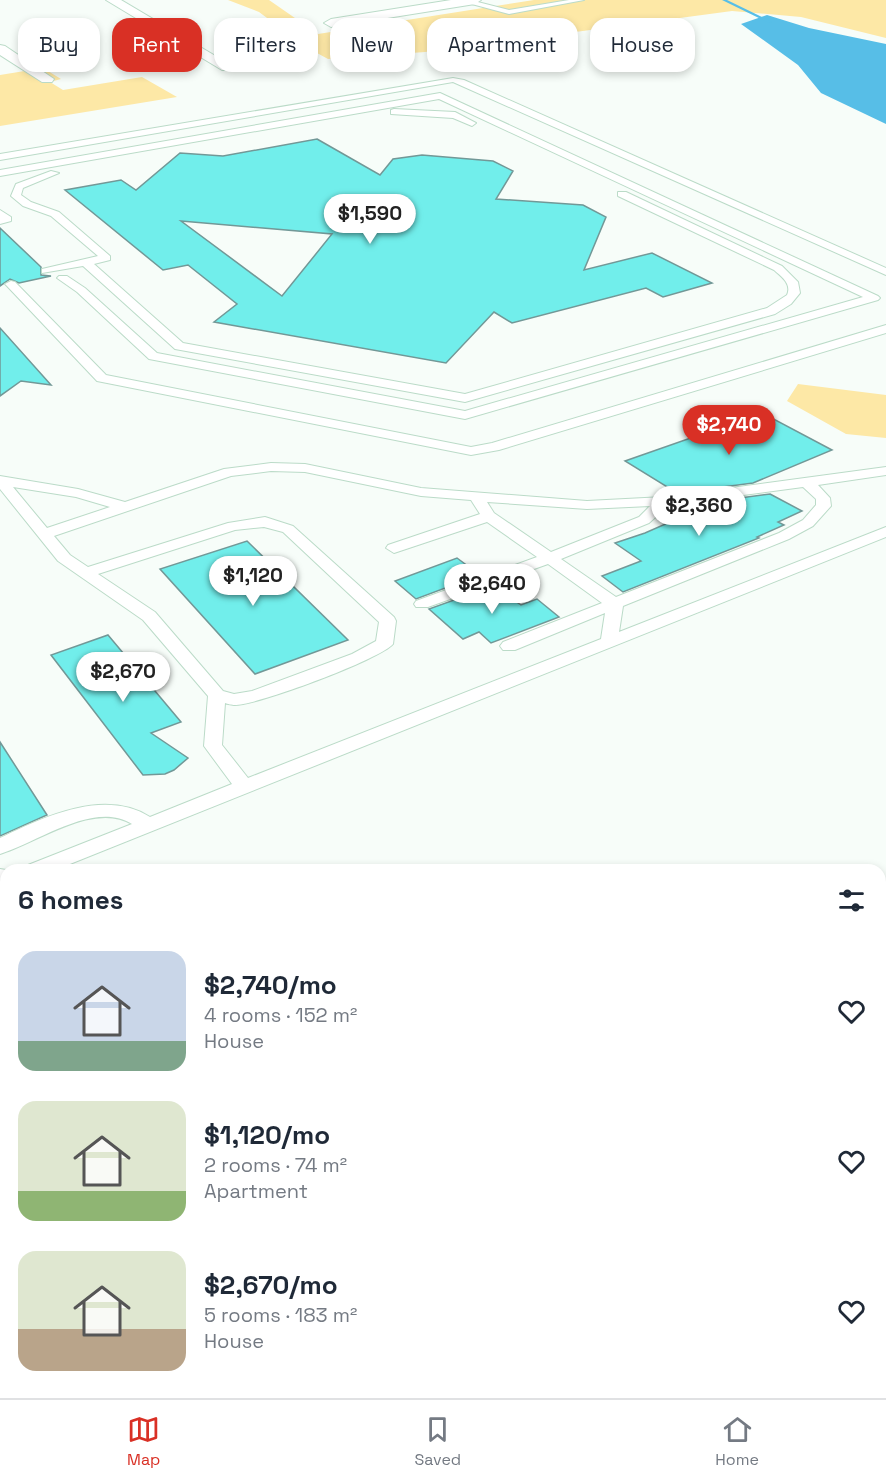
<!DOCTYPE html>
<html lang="en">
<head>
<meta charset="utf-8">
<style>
  body { margin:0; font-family:"Space Grotesk",sans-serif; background:#f2f2f3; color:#1f2937; height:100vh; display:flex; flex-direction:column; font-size:22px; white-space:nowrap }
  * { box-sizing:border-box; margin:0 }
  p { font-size:20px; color:#747a83 }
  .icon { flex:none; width:33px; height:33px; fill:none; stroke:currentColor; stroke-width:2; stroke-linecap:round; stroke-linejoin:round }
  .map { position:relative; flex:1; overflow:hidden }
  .panel { position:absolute; left:0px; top:864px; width:886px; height:534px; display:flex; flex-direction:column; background:#fff; border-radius:18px 18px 0 0; box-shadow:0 3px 9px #0003 }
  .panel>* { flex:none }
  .banner { position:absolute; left:18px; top:18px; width:850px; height:54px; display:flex; gap:12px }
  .price { position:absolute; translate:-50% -51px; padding:0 14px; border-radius:21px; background:#fff; color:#222; font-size:20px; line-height:39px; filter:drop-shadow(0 2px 3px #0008) }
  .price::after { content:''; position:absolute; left:50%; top:36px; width:18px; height:14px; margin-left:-9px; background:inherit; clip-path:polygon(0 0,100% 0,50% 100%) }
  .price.on { background:#d93025; color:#fff }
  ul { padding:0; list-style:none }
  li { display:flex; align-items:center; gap:18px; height:150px; padding:0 18px }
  li span { display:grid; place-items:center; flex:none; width:168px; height:120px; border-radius:18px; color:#555 }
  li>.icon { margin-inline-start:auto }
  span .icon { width:72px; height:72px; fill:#fffc; stroke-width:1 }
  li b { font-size:26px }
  h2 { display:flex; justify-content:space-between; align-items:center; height:72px; padding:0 18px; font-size:26px }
  .chip { padding:0 21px; border-radius:18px; background:#fff; box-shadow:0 3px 9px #0003; font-size:21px; line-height:54px }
  .chip.on { background:#d93025; color:#fff }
  .menu { display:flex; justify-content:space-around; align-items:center; height:84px; border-top:2px solid #e0e1e3; background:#fff; font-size:16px; color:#747a83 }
  .menu a { display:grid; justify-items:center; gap:3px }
  .menu .on { color:#d93025 }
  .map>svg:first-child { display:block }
  .green { fill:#fde8a6 }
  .water { fill:#57bee7 }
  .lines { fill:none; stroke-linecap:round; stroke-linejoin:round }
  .stream { fill:#57bee7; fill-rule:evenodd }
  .building { fill:#71eeeb; stroke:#729897; stroke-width:1.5; fill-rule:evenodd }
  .lane-casing { stroke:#bbdbc8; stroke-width:2 }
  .street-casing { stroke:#bbdbc8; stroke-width:2 }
  .lane { fill:#fff; fill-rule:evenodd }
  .street { fill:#fff; fill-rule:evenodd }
</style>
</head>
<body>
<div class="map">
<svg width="886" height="1398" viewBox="0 0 886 1398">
  <rect width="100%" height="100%" fill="#f7fdf9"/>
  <!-- green -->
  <path class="green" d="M228,0h41l49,34 216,-34h352v38l-85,-21 -69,-6 -307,41 -97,7 -22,-12 -47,-35z
    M43,68l18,11 -11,3 13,8 79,-13 35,20 -177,29v-51z
    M798,384l88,11v43l-40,-4 -59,-33z"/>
  <!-- water -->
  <path class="water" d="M767,15l42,13 77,16v80l-65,-31 -23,-28 -57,-41z"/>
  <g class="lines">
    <!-- stream -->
    <path class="stream" d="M722,0h5l45,22 -3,1z"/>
  </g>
  <!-- building -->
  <path class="building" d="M317,139l63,36 13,-16 29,-4 71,6 20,10 -17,28 87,6 23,12 -22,53 68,-17 60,30 -49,14 -17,-9 -134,35 -18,-11 -48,51 -232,-41 23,-18 -49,-39 -25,5 -98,-80 56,-10 15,10 44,-37 43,3zM181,221l151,13 -50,62z
    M0,228l41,39v8l10,1 -32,7 -9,-4 -10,7z
    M0,328l51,57 -30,-4 -21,15z
    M762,413l70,37 -79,33 -76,10 -52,-32z
    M770,494l32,17 -24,11 6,3 -27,12 2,1 -136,54 -21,-16 39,-15 -26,-18 30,-10 57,-25 -7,-4z
    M247,541l101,99 -93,34 -95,-105z
    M457,558l23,17 -64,24 -21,-18z
    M493,586l28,19 16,-6 22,18 -68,26 -12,-11 -16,7 -34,-30z
    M108,635l73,87 -30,11 37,25 -14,12 -9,4 -22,1 -92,-120z
    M0,742l47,73 -47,21z"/>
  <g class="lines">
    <!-- lane casing -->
    <g class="lane-casing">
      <path id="lane" d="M470,0l39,10 60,-10h15l-75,14 -41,-11v-2z
        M453,78l11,2 422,188v7l-433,-193 -453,78v-6z
        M440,93l438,203 2,2 -2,2 -413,119 -316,-60 -72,-67 -20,-14 2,-2h8l18,12 72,65 308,58 398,-114 -424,-198 -439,77v-6z
        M394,109l61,3 21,11 -4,3 -19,-8 -62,-4v-4z
        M51,171l8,2 -36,15 -2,7 10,7 28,10 51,44v4l-16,4 89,79 282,51 302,-86 20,-13c5,-11 -5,-18 -13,-25l-156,-74v-4h8l156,74 16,16 2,11 -9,11 -16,10 -310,88 -290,-53 -92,-83 -41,7v-4l56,-13 -47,-40 -28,-10 -12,-10 5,-12z
        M0,210l11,7v4l-11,3z
        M11,281l4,1 91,93 365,72 21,-4 394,-118v8l-387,117 -28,5 -374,-74 -90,-95 -2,-2z
        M271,463l34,1 116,24 166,13 77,-4 222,-30v8l-68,10 12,13 1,8 -18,20 -24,13 -166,67 -4,26 267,-105v10l-831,333h-30l3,-5 104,-41c-38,-24 -95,19 -132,30v-16c44,-21 104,-50 150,-21l82,-33 -28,-38 4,-50 -65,-76 -85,-59 -58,-72v-13l78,13 47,13 99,-33zM271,471l34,1 116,24 50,4 9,14 -92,31 -2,3 8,5 93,-31 50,35 -121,44 -2,3 2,3h12l120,-43 54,39 -99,39 -3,4 3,4h12l90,-37 -4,26 -353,139 -26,-33 3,-42c2,1 8,2 9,2 21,1 147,-46 159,-61l3,-23 -2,-4 -101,-91 -28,-9 -37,6 -140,44 -18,-12 -16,-19 177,-60zM13,487l63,10 34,10 -63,21zM803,487l13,12v6l-13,15 -24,13 -163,64 -55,-38 88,-36 20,-18zM487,502l100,7 63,-3 -11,11 -88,35 -57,-39zM264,527l19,5 96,90 -3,19 -24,13 -100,37 -18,3 -11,-3 -68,-79 -57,-38 137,-44z
        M0,869l6,1v15l-6,-1z"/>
    </g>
    <!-- street casing -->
    <g class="street-casing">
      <path id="street" d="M106,0h15l113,67 -2,3h-10z
        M451,0h30l-6,4 -144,23 -7,-4 7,-4z
        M0,45l5,1 49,33 -2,3h-10l-42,-27z"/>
    </g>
    <!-- lane -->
    <use href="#lane" class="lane"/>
    <!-- street -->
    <use href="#street" class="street"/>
  </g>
</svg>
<b class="price" style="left:370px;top:245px">$1,590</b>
<b class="price on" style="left:729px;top:456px">$2,740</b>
<b class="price" style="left:699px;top:537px">$2,360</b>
<b class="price" style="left:253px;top:607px">$1,120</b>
<b class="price" style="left:492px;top:615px">$2,640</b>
<b class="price" style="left:123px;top:703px">$2,670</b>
<div class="banner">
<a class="chip">Buy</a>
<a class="chip on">Rent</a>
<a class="chip">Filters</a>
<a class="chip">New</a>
<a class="chip">Apartment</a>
<a class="chip">House</a>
</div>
<section class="panel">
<h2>6 homes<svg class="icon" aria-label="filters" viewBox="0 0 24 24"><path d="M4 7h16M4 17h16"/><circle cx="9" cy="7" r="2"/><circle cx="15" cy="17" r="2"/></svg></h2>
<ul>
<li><span style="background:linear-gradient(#c9d6e8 75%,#7fa58c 0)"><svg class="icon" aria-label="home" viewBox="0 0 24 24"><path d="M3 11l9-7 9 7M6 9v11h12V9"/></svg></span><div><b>$2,740/mo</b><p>4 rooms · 152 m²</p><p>House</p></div><svg class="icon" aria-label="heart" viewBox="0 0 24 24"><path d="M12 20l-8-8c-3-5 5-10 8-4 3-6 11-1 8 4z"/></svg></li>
<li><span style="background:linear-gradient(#dfe7d0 75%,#8fb573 0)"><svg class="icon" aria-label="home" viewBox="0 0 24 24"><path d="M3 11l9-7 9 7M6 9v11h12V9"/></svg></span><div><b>$1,120/mo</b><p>2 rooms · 74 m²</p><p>Apartment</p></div><svg class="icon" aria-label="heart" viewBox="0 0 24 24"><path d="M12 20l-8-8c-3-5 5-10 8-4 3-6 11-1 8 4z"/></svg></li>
<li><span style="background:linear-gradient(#dfe7d0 65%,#b9a48a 0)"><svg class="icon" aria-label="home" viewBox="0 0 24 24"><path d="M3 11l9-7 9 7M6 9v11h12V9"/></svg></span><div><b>$2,670/mo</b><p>5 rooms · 183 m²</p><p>House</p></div><svg class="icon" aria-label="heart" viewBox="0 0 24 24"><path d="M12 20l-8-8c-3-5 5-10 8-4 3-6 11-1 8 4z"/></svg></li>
</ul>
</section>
</div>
<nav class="menu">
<a class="on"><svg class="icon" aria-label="map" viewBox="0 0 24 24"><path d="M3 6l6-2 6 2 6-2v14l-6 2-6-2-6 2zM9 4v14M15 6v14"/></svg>Map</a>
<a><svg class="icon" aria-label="saved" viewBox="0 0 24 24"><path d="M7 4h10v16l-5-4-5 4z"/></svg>Saved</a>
<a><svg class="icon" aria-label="home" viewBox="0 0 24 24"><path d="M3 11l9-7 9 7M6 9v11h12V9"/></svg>Home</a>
</nav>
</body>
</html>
